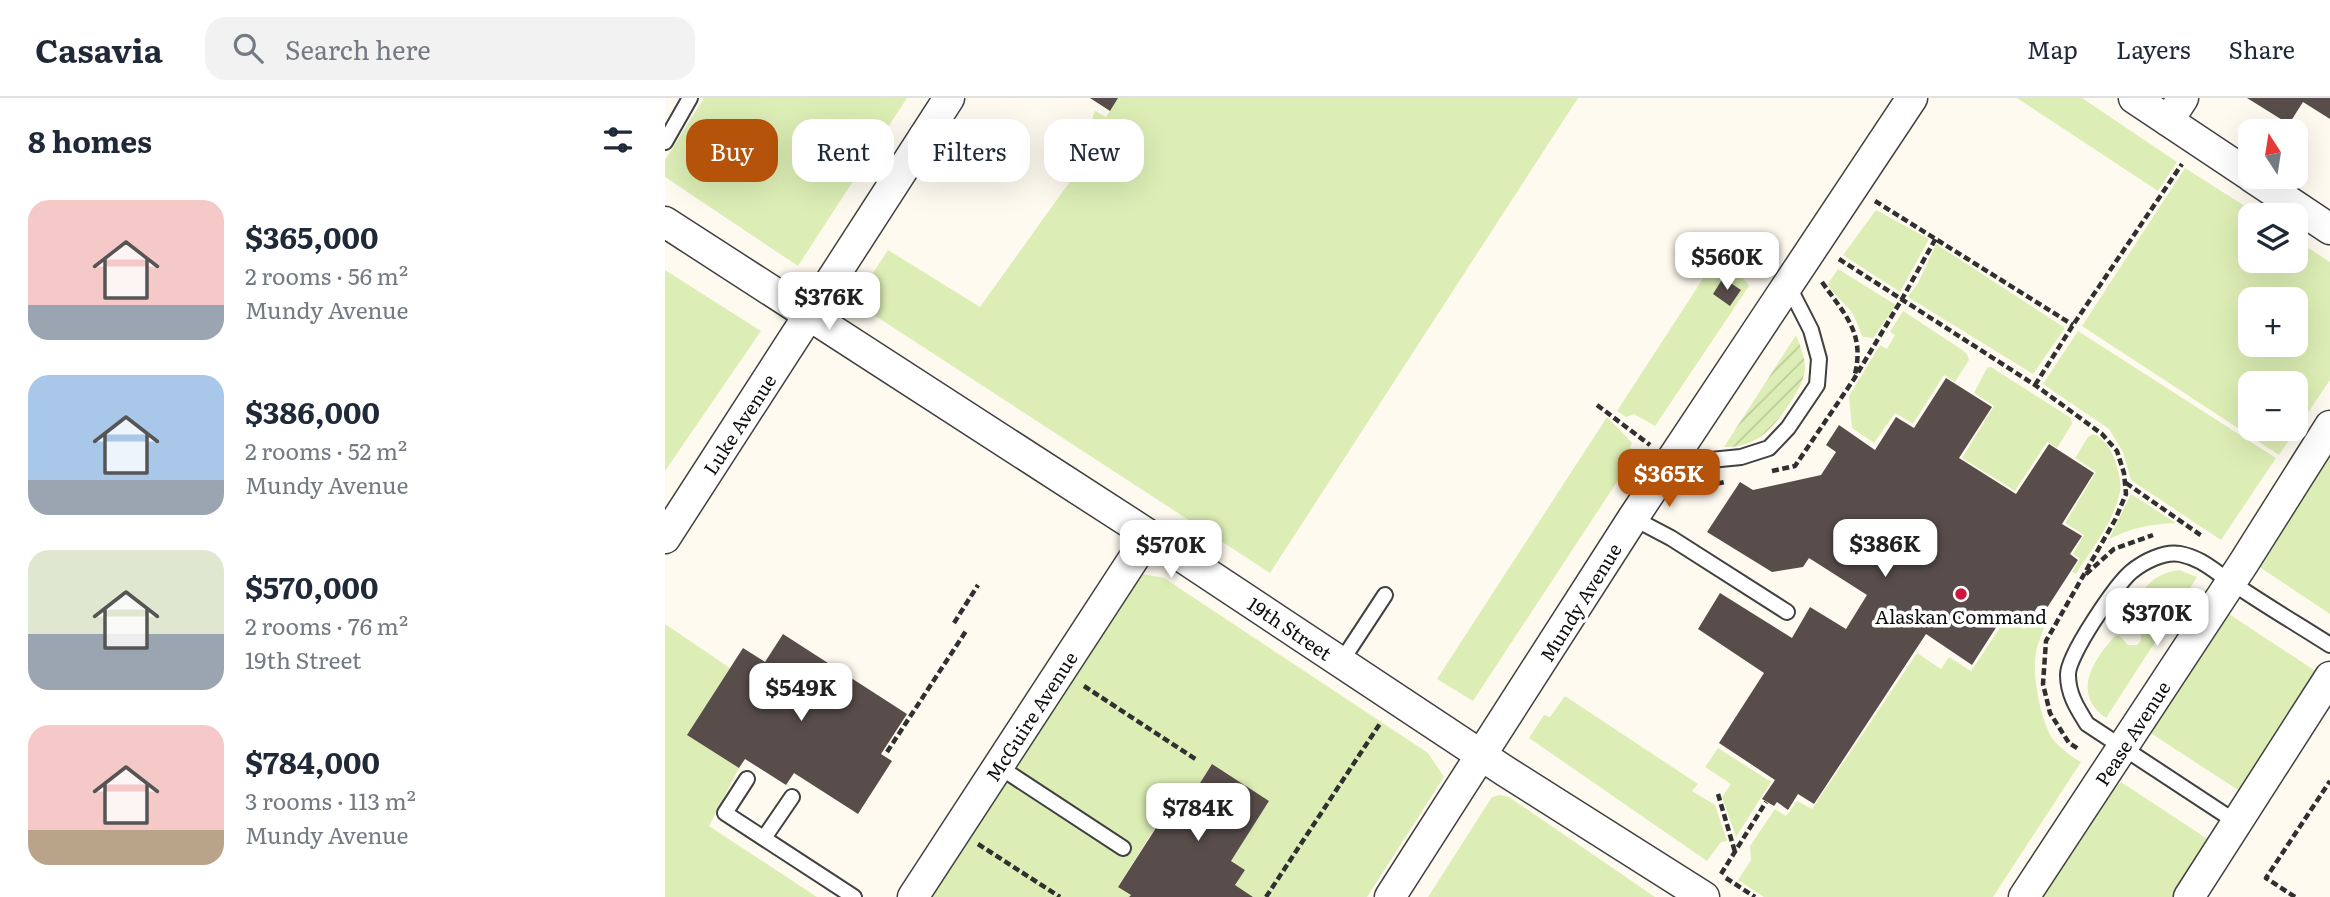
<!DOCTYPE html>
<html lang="en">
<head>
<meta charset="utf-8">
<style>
  body { margin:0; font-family:Literata,serif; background:#f2f2f3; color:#1f2937; height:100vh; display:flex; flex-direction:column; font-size:26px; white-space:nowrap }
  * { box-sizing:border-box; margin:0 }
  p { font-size:23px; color:#747a83 }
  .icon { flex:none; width:38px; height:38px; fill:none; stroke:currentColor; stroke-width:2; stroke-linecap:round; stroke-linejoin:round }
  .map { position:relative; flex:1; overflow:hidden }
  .sheet { display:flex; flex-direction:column; background:#fff; width:665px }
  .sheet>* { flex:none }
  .guide { position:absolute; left:21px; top:21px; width:665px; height:63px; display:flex; gap:14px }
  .needle { width:46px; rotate:348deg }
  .buttons { position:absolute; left:1573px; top:21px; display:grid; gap:14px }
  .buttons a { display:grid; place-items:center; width:70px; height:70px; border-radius:14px; background:#fff; box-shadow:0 7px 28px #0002; font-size:35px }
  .price { position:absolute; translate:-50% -60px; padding:0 16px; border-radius:14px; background:#fff; color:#222; font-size:23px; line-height:46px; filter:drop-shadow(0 2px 4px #0008) }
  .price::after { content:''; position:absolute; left:50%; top:42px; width:21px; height:16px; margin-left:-10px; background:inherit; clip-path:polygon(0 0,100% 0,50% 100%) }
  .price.selected { background:#b45309; color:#fff }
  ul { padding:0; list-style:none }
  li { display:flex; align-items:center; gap:21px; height:175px; padding:0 28px }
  li span { display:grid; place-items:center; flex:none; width:196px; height:140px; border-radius:21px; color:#555 }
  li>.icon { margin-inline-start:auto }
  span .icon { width:84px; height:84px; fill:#fffc; stroke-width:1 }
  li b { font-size:30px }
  h2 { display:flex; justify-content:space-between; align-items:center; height:84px; padding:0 28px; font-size:30px }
  .tag { padding:0 24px; border-radius:21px; background:#fff; box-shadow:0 7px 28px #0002; font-size:24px; line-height:63px }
  .tag.selected { background:#b45309; color:#fff }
  header { display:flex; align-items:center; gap:42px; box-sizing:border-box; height:98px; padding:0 35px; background:#fff; border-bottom:2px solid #e0e1e3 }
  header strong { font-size:33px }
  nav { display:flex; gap:38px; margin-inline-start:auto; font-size:24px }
  .search { width:490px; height:63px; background:#f2f2f3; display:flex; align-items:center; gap:18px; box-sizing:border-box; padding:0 24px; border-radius:21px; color:#747a83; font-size:26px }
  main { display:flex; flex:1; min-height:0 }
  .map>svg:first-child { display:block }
  .grass { fill:#dceeb5; fill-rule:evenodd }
  .garden { fill:url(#garden-furrows) }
  .building { fill:#584d4a }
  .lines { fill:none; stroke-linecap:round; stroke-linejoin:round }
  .lane-casing { stroke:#414141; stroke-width:18 }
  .street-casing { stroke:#414141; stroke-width:33 }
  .path { stroke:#303030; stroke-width:4.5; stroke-dasharray:7 3.5; stroke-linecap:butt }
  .lane { stroke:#fff; stroke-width:14 }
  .street { stroke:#fff; stroke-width:30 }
  .poi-dot { fill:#cd183e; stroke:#fff; stroke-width:2.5 }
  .labels { text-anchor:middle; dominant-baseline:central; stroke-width:7; stroke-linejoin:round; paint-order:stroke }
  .street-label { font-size:19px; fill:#0e0e0e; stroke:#fff }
  .poi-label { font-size:19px; fill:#0e0e0e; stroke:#fff }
</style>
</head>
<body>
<header>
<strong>Casavia</strong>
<div class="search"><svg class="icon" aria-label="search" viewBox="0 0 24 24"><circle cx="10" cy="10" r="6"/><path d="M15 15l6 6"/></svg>Search here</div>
<nav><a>Map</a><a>Layers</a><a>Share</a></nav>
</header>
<main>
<section class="sheet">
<h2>8 homes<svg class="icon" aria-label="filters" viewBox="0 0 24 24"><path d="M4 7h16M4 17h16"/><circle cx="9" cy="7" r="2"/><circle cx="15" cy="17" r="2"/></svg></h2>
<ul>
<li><span style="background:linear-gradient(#f6c9c9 75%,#9aa5b1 0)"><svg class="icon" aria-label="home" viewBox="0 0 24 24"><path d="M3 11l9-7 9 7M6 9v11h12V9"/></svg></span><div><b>$365,000</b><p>2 rooms · 56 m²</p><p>Mundy Avenue</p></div></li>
<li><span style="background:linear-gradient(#a9c7e8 75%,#9aa5b1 0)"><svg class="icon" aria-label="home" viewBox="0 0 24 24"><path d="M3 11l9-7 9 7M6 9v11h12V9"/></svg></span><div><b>$386,000</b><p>2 rooms · 52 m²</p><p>Mundy Avenue</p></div></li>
<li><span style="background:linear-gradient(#dfe7d0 60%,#9aa5b1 0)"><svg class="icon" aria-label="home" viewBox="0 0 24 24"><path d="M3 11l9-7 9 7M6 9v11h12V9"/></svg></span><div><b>$570,000</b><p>2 rooms · 76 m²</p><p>19th Street</p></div></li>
<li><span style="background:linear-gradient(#f6c9c9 75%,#b9a48a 0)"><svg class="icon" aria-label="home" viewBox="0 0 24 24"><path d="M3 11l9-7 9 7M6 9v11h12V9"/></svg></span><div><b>$784,000</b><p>3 rooms · 113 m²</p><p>Mundy Avenue</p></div></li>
</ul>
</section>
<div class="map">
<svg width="1665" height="799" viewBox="0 0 1665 799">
  <defs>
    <pattern id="garden-furrows" width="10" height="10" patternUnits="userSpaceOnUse" patternTransform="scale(1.75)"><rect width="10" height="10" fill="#dceeb5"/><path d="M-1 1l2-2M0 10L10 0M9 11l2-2" fill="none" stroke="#bccb9a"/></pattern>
  </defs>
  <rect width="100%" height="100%" fill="#fffaf0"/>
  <!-- grass -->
  <path class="grass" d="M39,0h203l-109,168 -133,-89v-17z
    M453,0h460l-308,475 -416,-271 34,-52 92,57 124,-173 -13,-12 4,-11 11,6z
    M1352,0h65l95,64 -19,29z
    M1520,70l74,47h-8v46h45v-21l34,22v118l-51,75 -197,-129zM1586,201h45v46h-45zM1586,285h45v46h-45z
    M1211,112l53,29 -29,53 -57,-37z
    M1271,146l129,84 -32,46 -125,-77 10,-14z
    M1054,156l11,7 19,25 -94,140 -21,-12 -8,3 -9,-6z
    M1173,171l58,36 -23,33 -10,-1c-5,-9 -6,-17 -12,-26 -7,-9 -18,-16 -23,-27z
    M0,172l96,61 -96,140z
    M1238,213l58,38 6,5 2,6 -14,22 -11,-7 -31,49 -18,-11 -21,30 -22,-15 -3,-32 31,-51 7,4 8,-14 -5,-3z
    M1413,233l198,127 -55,82 -90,-60 -8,-28 -14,-23 -66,-45z
    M1326,269l80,51 1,6 -15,24 -10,-6 -32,49 -53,-33 32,-52 -20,-13 13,-25z
    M942,319l25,26 -2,4 4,9 -161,245 -36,-22z
    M1428,336c11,4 17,14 21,24 4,12 9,26 5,38 -7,28 -28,54 -43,78l-4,-2 8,-13 -7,-5 11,-19 -19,-12 31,-51 -21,-14 13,-21z
    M1665,357v159l-72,-48z
    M1466,396l45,29c-25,1 -45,5 -67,16z
    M1514,472l18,7 -91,141c-35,-24 -13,-58 9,-82l4,-1 9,10h9l4,-4v-10l-3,-3 -10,-3 -3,-5c14,-25 23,-46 54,-50z
    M477,476l22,4 264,175 16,24 -77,120h-114l-18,-12 10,-15 -14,-9 38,-60 -57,-37 -29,46 -12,-7 -53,83 13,9 -2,2h-198z
    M1373,512l11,6c-6,15 -14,31 -14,47 -1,21 7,63 20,79 8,8 17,15 26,20l-88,135h-229l-26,-17 13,-20 -1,-14 25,-37 11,7 11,-15 15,8 105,-156 24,16 8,-12 22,14 36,-54 17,12z
    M1561,514l91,60 -79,118 -89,-58z
    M0,526l65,44 -42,67 51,33 -30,58 108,71h-152z
    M900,598l133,88 -6,7 23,14 12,36 -6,1 -14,19 -178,-123 15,-23 6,2z
    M1053,650l53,34 -35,55 -14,-40 9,-13 -26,-17z
    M1456,684l88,58 -35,57h-131l67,-104z
    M835,697l9,2 146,100h-227l64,-100z"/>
  <!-- garden -->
  <path class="garden" d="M1131,237c4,10 9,22 9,33 -1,14 -8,24 -15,35 -17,25 -33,45 -66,44z"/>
  <!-- building -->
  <path class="building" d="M425,0h28l-8,13z
    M1582,0h83v21l-27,-17 -14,22z
    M1058,180l18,12 -11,16 -17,-12z
    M1281,280l46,29 -33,51 57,36 33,-50 45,29 -32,51 20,12 -12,18 8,6 -33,51 -7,-5 -13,20 -19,-14 -34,53 -46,-31 -112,170 -16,-10 -10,16 -11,-8 -3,4 -12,-7 13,-19 -56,-37 45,-70 -66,-44 22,-36 72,45 18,-31 36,22 21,-34 -58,-37 -6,9 -31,5 -65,-40 33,-50 13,8 68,-15 15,-23 -10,-7 13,-20 36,25 21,-33 18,11z
    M118,536l124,80 -26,40 11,7 -34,53 -64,-41 -8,12 -41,-26 -6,9 -52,-33 56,-87 22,14z
    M547,666l57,37 -38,60 14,9 -10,15 18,12h-124l2,-2 -13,-8 54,-84 11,7z"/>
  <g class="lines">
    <!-- lane casing -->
    <g class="lane-casing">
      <path id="lane" d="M0,44l25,-44
        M1005,366l71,-7 28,-9 19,-20 29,-43 2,-26 -8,-29 -22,-43
        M968,420l38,20 116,74
        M676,564l44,-67
        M333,668l125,82
        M82,681l-22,34 129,84
        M1571,724l-149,-98c-10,-16 -19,-30 -19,-49 -1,-19 48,-90 63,-103 12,-10 33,-21 49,-18 21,4 34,17 51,28 32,22 66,42 99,63
        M99,740l28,-41"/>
    </g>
    <!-- street casing -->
    <g class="street-casing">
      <path id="street" d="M1469,0l117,78
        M1503,23l15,-23
        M1587,79l78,52
        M0,124l484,313 356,236 199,126
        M0,440l284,-440
        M248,799l236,-362
        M725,799l243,-379 279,-420
        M1359,799l219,-333 87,-138
        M1524,799l141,-220"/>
    </g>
    <!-- path -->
    <path class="path" d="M1210,103l198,124
      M1042,139l54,37
      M1174,161l196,126 67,49 15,17 7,22 2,21 -11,26 -69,121 -3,43 7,29 19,30 11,7
      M1157,184c22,32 43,50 33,92
      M1370,287l38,-60 109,-161
      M932,307l53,40
      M1107,373l23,-5 59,-87 48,-80 34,-61
      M1461,385l76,53
      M1021,392l39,-8
      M1421,476l28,-25 39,-14
      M289,525l24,-38
      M419,588l113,74
      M222,654l79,-121
      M1053,696l17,58
      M313,746l82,53
      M1056,776l45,-72
      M1061,780l29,19
      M601,799l115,-175
      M1630,799l-29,-19 64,-97"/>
    <!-- lane -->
    <use href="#lane" class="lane"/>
    <!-- street -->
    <use href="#street" class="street"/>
  </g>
  <!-- markers -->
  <circle class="poi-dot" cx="1296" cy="496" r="7"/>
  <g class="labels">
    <!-- street labels -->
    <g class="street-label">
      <text transform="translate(74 326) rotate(-57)">Luke Avenue</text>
      <text transform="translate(915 504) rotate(-58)">Mundy Avenue</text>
      <text transform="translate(625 530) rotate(34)">19th Street</text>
      <text transform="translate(366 618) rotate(-57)">McGuire Avenue</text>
      <text transform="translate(1467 635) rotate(-57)">Pease Avenue</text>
    </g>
    <!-- poi labels -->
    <g class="poi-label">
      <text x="1296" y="518">Alaskan Command</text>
    </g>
  </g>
</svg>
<div class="buttons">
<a><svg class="needle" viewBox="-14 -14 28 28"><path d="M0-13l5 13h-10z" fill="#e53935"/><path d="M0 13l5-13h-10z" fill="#747a83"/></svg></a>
<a><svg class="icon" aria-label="layers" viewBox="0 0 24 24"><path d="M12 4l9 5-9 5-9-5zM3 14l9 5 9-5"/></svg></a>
<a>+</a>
<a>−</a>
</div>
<b class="price" style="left:1062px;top:194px">$560K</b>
<b class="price" style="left:164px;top:234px">$376K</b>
<b class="price selected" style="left:1004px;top:411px">$365K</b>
<b class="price" style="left:1220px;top:481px">$386K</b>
<b class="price" style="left:506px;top:482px">$570K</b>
<b class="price" style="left:1492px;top:550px">$370K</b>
<b class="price" style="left:136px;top:625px">$549K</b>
<b class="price" style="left:533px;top:745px">$784K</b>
<div class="guide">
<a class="tag selected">Buy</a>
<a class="tag">Rent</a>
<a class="tag">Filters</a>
<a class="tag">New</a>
</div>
</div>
</main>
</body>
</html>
